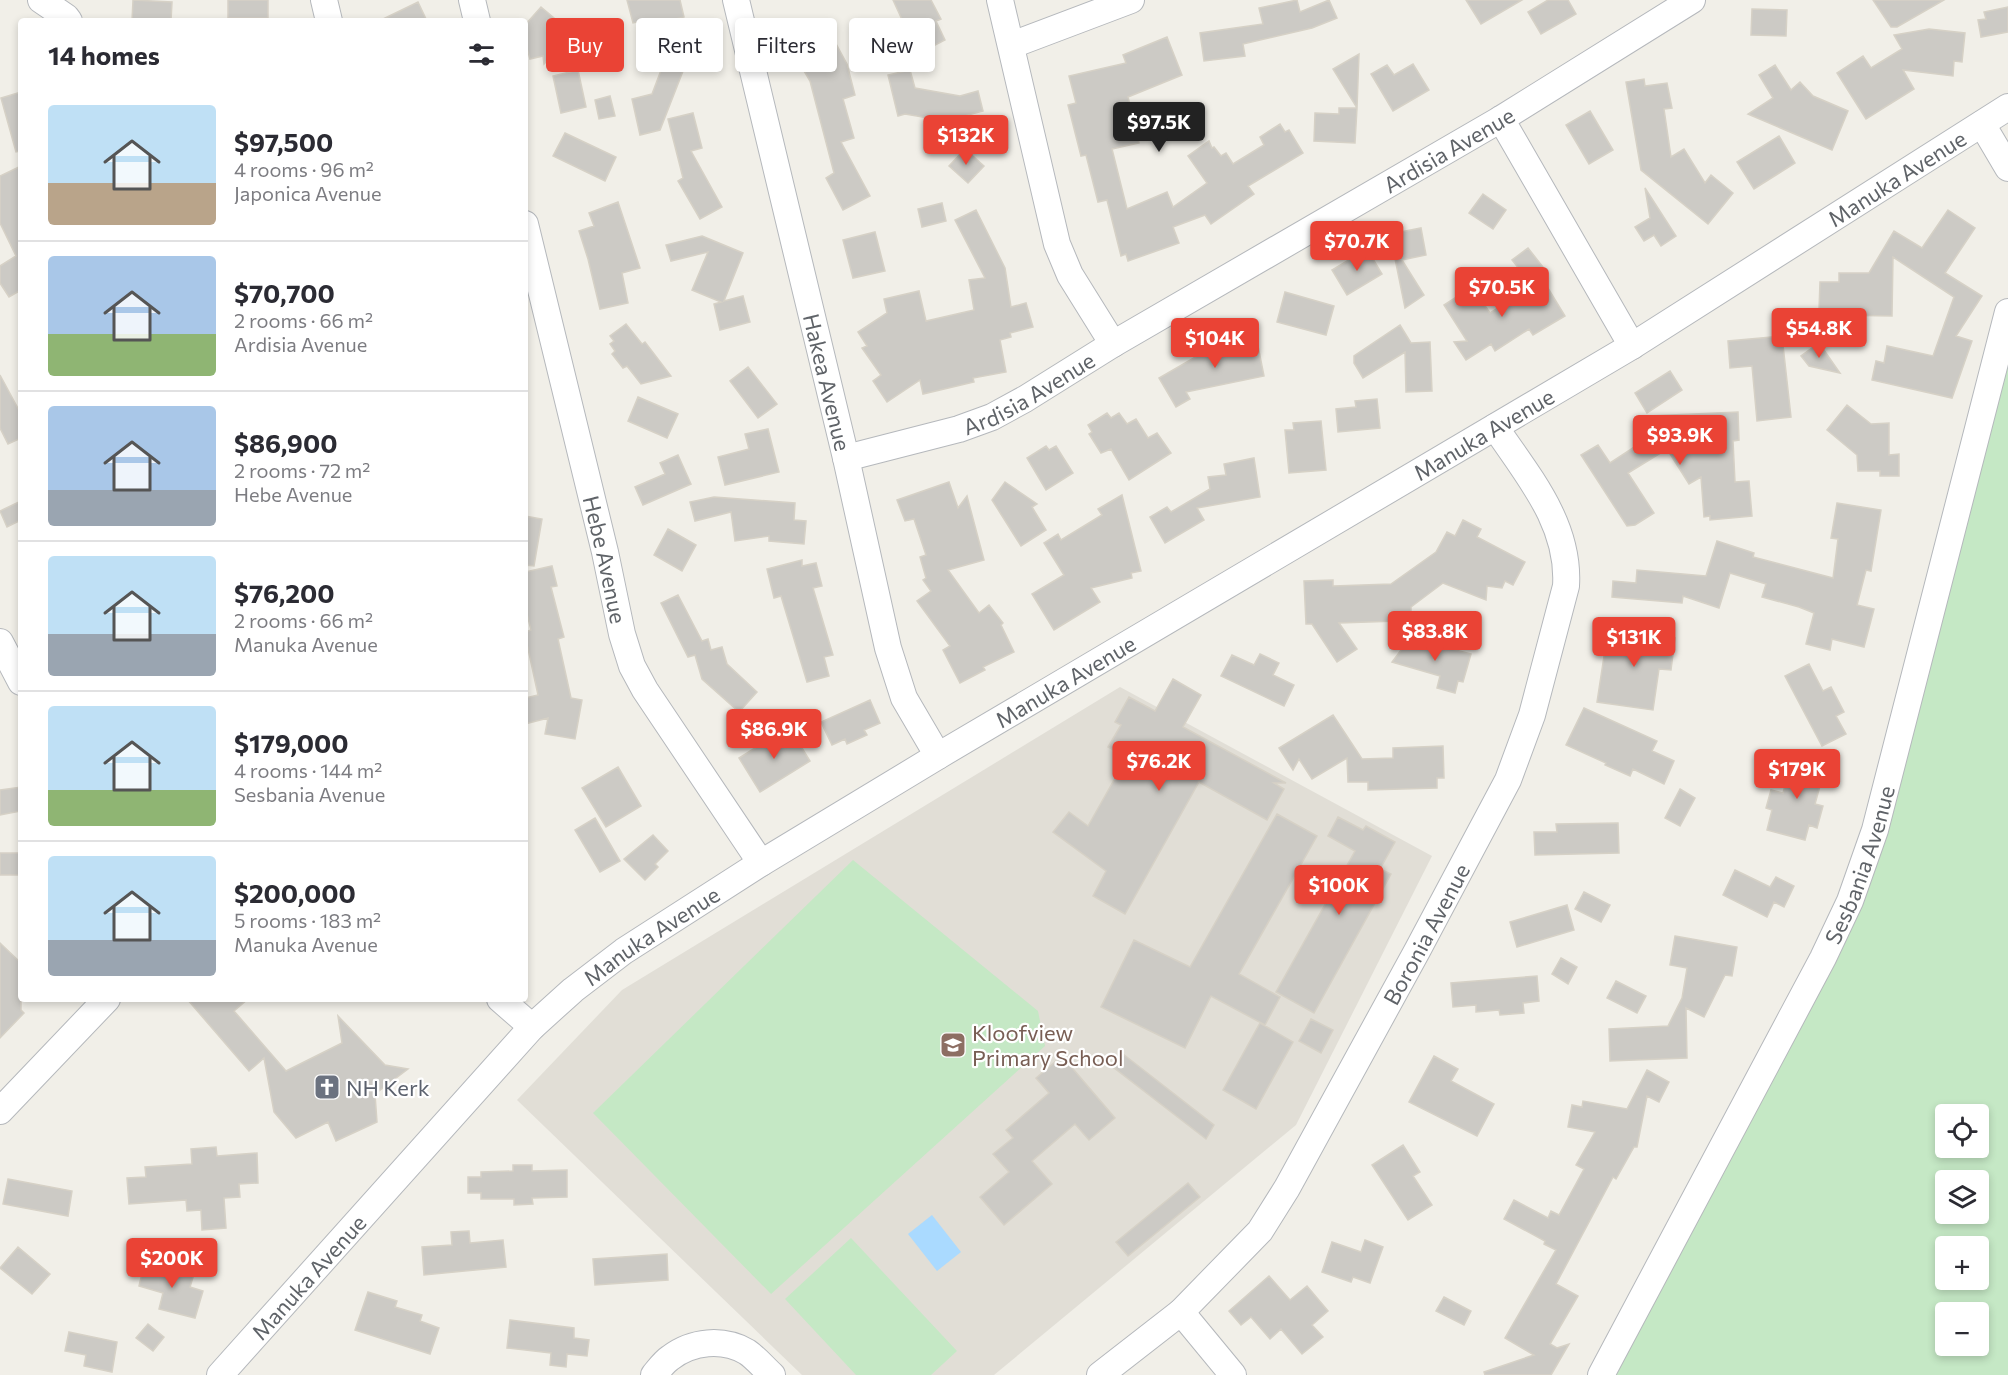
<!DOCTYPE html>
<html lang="en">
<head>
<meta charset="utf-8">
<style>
  body { margin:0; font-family:Commissioner,sans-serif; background:#f7f7f7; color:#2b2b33; height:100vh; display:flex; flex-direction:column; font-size:22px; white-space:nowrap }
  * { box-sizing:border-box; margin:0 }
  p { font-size:20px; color:#7c7c81 }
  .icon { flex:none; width:33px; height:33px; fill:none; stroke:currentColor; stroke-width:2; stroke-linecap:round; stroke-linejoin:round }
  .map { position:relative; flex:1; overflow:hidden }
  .drawer { position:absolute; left:18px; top:18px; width:510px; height:984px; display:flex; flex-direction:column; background:#fff; border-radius:6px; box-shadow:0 3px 9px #0003 }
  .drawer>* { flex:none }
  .guide { position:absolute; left:546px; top:18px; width:570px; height:54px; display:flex; gap:12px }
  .buttons { position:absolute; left:1935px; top:1104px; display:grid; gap:12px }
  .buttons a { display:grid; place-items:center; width:54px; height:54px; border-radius:6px; background:#fff; box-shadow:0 3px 9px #0003; font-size:30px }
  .price { position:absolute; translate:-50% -51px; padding:0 14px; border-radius:6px; background:#ea4335; color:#fff; font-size:20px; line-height:39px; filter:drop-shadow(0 2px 3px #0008) }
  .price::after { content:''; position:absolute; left:50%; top:36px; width:18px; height:14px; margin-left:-9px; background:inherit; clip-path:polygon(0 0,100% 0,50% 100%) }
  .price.current { background:#222; color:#fff }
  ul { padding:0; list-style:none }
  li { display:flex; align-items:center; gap:18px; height:150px; padding:0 30px }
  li+li { border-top:2px solid #e1e1e2 }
  li span { display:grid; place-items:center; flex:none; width:168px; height:120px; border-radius:6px; color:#555 }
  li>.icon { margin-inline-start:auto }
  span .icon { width:72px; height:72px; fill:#fffc; stroke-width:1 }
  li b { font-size:26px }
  h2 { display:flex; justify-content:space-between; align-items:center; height:72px; padding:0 30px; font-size:26px }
  .tag { padding:0 21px; border-radius:6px; background:#fff; box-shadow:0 3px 9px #0003; font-size:21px; line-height:54px }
  .tag.current { background:#ea4335; color:#fff }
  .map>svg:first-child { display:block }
  .education { fill:#e1ded6 }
  .green { fill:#c5e8c5; fill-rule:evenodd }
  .water { fill:#aadaff }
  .building { fill:#cccac5; stroke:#d6d1c6; stroke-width:1.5 }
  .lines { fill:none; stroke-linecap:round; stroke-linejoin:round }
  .street-casing { stroke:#b5b8bc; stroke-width:28 }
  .street { stroke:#fff; stroke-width:26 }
  .labels { text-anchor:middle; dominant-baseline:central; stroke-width:4.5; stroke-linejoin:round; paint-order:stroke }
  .street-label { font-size:22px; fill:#5f6368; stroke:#fff }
  .education-label { font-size:22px; fill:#785e54; stroke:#fff; text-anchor:start }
  .worship-label { font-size:22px; fill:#5b616d; stroke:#fff; text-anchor:start }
</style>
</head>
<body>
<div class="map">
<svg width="2008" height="1375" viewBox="0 0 2008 1375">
  <rect width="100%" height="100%" fill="#f1efe8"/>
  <!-- education -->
  <path class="education" d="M1120,687l312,169 -136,269 -302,250h-192l-285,-275 105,-110z"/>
  <!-- green -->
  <path class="green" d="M2008,345v1030h-397l255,-483zM1946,1114h32v34h-32zM1946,1180h32v34h-32zM1946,1246h32v34h-32zM1946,1312h32v34h-32z
    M853,860l185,151 7,35 -274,248 -178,-181z
    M851,1238l106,113 -26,24h-75l-71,-76z"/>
  <!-- water -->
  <path class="water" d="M932,1215l29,37 -24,19 -29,-37z"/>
  <!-- building -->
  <path class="building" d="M133,0l39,2 -1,19h-39z
    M228,0h40v18h-40z
    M627,0h53l4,17 -30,7 -1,-5 -20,4z
    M893,0h38l10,19 -5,2 9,19 -29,15 -16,-30 4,-1z
    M1297,0l3,12 29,-12 8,18 -25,10 -69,16 2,12 -41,5 -4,-28 63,-9 -4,-16z
    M1466,0h56l-41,24z
    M1548,0h20l8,14 -35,20 -13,-22z
    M1873,0h71l-47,27h-6z
    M418,2l9,19h-48z
    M541,7l31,26 -28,31 -1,-8 -13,3 -5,-18v-16z
    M2008,7v25l-27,5 -3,-17 8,-1 -2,-7z
    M1752,9l35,1 -1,26 -35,-1z
    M1929,29l36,4 -3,29 -8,-1 -1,15 -50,-6 11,19 -48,30 -29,-46 26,-17 8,12 31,-19 -8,-14z
    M674,36l24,9 -9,23 -4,-2 -25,64 -20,5 -8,-36 20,-5z
    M1167,37l15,38 -54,22 11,46 -27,6 15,60 40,-17 6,15 34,-24 -19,-27 21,-15 3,7 2,-1 7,9 5,-3 7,11 31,-19 -4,-8 20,-13 5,8 4,-2 14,23 -55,33 6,8 -43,30 -6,-9 -32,12 6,16 -51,18 -2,-7 -5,2 -14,-56 -9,2 -12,-47 -5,1 -13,-51 8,-2 -7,-27 57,-13 -3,-8z
    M834,40l13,24 8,31 -12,4 11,39 -13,4 29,54 -27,14 -17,-32 8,-5 -24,-92 -13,-22z
    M1359,54l-2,54 -24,-39z
    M1413,64l16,26 -36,21 -22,-37 16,-9 7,10z
    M1775,65l16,25 9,-8 13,14 35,15 -16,39 -84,-36 25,-16 -14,-23z
    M578,70l8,37 -25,6 -8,-37z
    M910,70l5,18 45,8 18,-5 5,20 -37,10 -41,-7 -7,2 -10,-41z
    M1644,79l1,7 22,-3 5,25 -8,1 7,48 13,-8 21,34 6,-8 22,18 -25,31 -67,-54 -15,-88z
    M21,92v59l-5,1 -15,-54z
    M610,96l5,20 -16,3 -4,-19z
    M1339,108h18l-2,35 -41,-2 1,-28 24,1z
    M1590,111l23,39 -24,14 -23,-39z
    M693,113l9,35 -11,3 31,56 -22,12 -22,-38 5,-3 -15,-59z
    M565,133l51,24 -11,24 -52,-25z
    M1779,136l16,27 -41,26 -17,-27z
    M965,149l19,17 -16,17 -19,-17z
    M21,166v124l-12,7 -9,-14v-17l16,-10 -16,-33v-47z
    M1645,188l31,48 -15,10 -7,-11 -10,6 -9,-14 15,-9z
    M1483,194l23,16 -13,19 -24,-16z
    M618,202l22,66 -18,5 6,30 -28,6 -12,-50 -9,-28 15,-5 -5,-13z
    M942,203l4,18 -24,6 -4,-18z
    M976,210l29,58 6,39 15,-4 7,24 -23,6 1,4 -11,3 6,32 -33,6 1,4 -51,12 -3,-14 -33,22 -14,-21 8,-6 -19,-27 5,-2 -9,-14 29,-19 -3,-14 35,-8 7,30 48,-11 -5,-30 16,-2 -30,-58z
    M1948,210l27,18 -30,45 37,23 -26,40 16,5 -20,57 -80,-18 4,-19 8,2 3,-17 46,10 21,-59 -61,-40 -1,59 -60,-1v-5h-13l1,-28h19v-9h30l25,-42 28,17z
    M1421,228l5,27 -24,5 22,35 -19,13 -15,-74z
    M875,232l10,39 -32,7 -10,-38z
    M702,236l41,17 -19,48 19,-5 7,26 -30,8 -6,-26 7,-2 -29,-12 16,-38 -37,9 -5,-16z
    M1528,248l15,19 -16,12 -15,-19z
    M1367,249l15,25 -35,21 -15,-25z
    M1543,280l22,36 -32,19 -4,-6 -34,22 -4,-7 -25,16 -12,-18 13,-1 -23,-36 28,-18 18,26z
    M1285,292l49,14 -8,29 -49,-13z
    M626,324l16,20 3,-2 26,34 -30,8 -14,-18 -4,2 -11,-14 3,-3 -5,-7 4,-3 -4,-5z
    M1400,325l11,18 19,-1 2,49 -26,1 -1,-40 -42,26 -9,-15v-7z
    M1256,336l8,40 -78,16 4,7 -14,8 -17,-29 59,-34z
    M1782,336l9,81 -34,4 -5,-55 -22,2 -2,-27z
    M1819,343l21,30 -31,-7 -8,-10z
    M748,367l29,37 -19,14 -28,-37z
    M1670,371l12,19 -35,23 -12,-20z
    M0,375l21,39v24l-13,6 -8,-16z
    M638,397l40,17 -11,24 -39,-17z
    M1377,399l3,29 -42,4 -2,-23 20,-2 -1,-6z
    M1847,405l24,19 18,-1v32l10,-1v22h-19v-5h-22l-1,-16 -30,-25z
    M1738,412l1,28 -6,1 2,41 14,-1 3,35 -42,4v-4l-6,1 -3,-40 -12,7 -22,-35 -39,24 26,40 -19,12 -8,1 -46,-71 17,-10 12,18 49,-32 -10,-15z
    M1107,413l4,5 8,-5 8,11 9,-5 12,19 9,-5 14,20 -42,27 -18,-31 -10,4 -12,-19 3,-2 -4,-7z
    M1321,421l5,49 -37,3 -4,-43h9l-1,-7z
    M768,429l11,43 -54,13 -7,-28 31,-8 -4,-15z
    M1046,446l3,4 7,-4 17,27 -27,17 -19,-32z
    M678,455l13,29 -48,21 -8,-18 30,-13 -5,-11z
    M1254,458l6,39 -63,11 7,12 -39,23 -15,-26 17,-10 4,5 39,-23 -2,-12 18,-2 -2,-11z
    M949,482l9,26 9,-12 17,64 -36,10 31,43 10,-8 14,18 -2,2 13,27 -31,15 2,3 -25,13 -17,-33 7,-4 -33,-45 14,-10 -8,-11 3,-2 -6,-21 6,-2 -12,-36 -9,2 -8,-21z
    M1005,482l32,22 -5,3 14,23 -25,16 -29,-46z
    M1122,495l19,76 -10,2 1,5 -41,10 9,14 -46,28 -22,-36 32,-19 -20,-32 14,-9 3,6 41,-25 -4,-6z
    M714,497l81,6 -1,17 12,1 -2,23 -35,-3v-5l-34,5 -4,-29 -36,9 -5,-19z
    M21,501v19l-14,7 -7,-16z
    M1837,503l44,7 -10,61 -5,-1 -9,35 17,4 -10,38 -32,-8 -2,11 -24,-6 8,-31 -15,-6 -37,-10 4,-13 -36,-11 -11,35 -36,-12 -1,7 -70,-6 1,-16 23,2 1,-13 69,6 11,-35 37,12 -1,4 80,21 5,-39 -7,-1z
    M525,516l17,3 -8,47 -9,-1z
    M1463,520l18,9 -4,8 48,25 -12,23 -8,-4 -3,7 -15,-2 -1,14 -43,-17 -32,24v6l-13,8 -59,2 18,26 -20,13 -25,-38h-6l-2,-43 29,-1v6l58,-2 45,-32 11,-20 8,4z
    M668,529l28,16 -14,26 -28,-16z
    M802,560v6l14,-3 6,23 -9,2 20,67 -9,2 5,19 -22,6 -26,-86 -7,2 -7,-29z
    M552,566l5,20 -6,1 13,50 -6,2 13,59 11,2 -7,39 -30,-5 3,-16 -23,6v-26l13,-3 -13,-60v-3l6,-2 -6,-24v-34z
    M678,595l24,46 6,-2 3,11 11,-3 5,17 30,28 -18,20 -37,-33 -7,-24 -7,2 -27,-54z
    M1608,630l67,8 -4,32 -12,-1 -6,41 -56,-8z
    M1410,638l61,16 -8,28 -5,-1 -3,12 -18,-5 3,-12 -48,-14z
    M1260,654l19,9 -6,12 21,10 -10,21 -63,-30 11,-21 22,10z
    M1809,664l14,27 8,-4 13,25 -8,4 10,18 -24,12 -37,-70z
    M1173,679l28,16 -18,32 103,56h-12l10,6 -17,31 -68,-38 -74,132 -32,-18 13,-25 -53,-39 16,-20 19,14 39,-69 -19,-10 13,-22 -6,-3 14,-25 26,14z
    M870,700l10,23 -16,7 3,5 -20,9 -2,-5 -13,6 -11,-23z
    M1584,708l73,33 -5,10 22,10 -10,23 -31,-15 -3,7 -25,-11 1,-2 -40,-18z
    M1333,715l29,44 31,-1v-10l50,-2 1,32h-7v10l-69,2v-8h-20l-1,-24 -35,21 -13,-20 -6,11 -14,-22z
    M789,727l21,34 -50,31 -21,-34z
    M1793,756l33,8 -11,40 8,2 -6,22 -8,-3 -4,15 -38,-10 5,-20 -6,-2 5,-18 12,3z
    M618,767l23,39 -35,21 -24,-39z
    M21,787v24l-21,4v-25z
    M1680,789l15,9 -15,28 -15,-8z
    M1277,814l40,22 -78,138 41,23 -15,28 -54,-29 -26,52 -84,-41 33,-67 56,27z
    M1338,817l25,13 3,-4 29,16 -15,27 11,5 -77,139 -38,-21 79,-141 -27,-15z
    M595,818l25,43 -20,11 -25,-42z
    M1618,823l1,30 -84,2 -1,-23h23l-1,-8z
    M653,835l15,16 -13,13 3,3 -13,13 -21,-21z
    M0,853h21v22h-21z
    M1735,870l35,17 6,-10 18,9 -10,21 -10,-5 -7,15 -44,-22z
    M1584,892l26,13 -9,17 -26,-13z
    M1567,905l7,25 -57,17 -7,-25z
    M1675,936l62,11 -5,29 -7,-1 -21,42 -18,-9 1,50 -77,3 -1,-32 59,-3 14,-28 5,-30 -17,-3z
    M0,943l21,20v47l3,3 -24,25z
    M1561,958l16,9 -9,17 -16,-10z
    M1537,976l2,25 -16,2 1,10 -24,2 -1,-5 -23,2v-7l-23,2 -2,-24z
    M1616,981l30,15 -9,17 -30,-15z
    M187,999h61l-14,12 52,60 56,-28 -4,-27 47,49 23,4 -33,25 2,28 -41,19 -8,-19 -32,16 -22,-26 -10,-54 -15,13z
    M1311,1019l22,11 -12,23 -22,-12z
    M1260,1023l33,19 -37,67 -33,-19z
    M1123,1054l91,71 -8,14 -93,-72z
    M1062,1056l53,62 -26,22 -14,-16 -43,37 20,23 -48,41 -24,-28 29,-25 -16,-18 20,-16 -7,-8 43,-37 -13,-15z
    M1434,1056l24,13 -7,12 43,23 -17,32 -68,-34z
    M1647,1070l22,12 -10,20 -12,-6 -10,51h-3l-18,32 -3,-2 -57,107 22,12 -28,48 7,4 12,-4 -18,31h-66l-1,-3 50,-17 -29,-17 51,-88 -12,-6 1,-3 -41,-22 10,-19 34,18 3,-7 8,4 25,-46 -8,-4 19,-33 -27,-5 4,-22 10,2 1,-6 44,8z
    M1403,1145l17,27 -7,4 19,29 -24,15 -36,-55z
    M216,1147l1,9 40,-3 1,30 -19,1 1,13 -16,1 2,30 -24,2 -1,-20 -14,1 -1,-11 -57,4 -2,-26 19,-1 -1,-10 47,-3 -1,-15z
    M513,1165h19v6l35,-1v27l-35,1 1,6 -19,1v-6h-33v-6h-13v-16h13v-5l32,-1z
    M8,1179l64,12 -4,25 -65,-12z
    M1188,1183l12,14 -72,59 -12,-14z
    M469,1231l1,12 33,-3 3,27 -82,8 -2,-28 30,-2 -1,-13z
    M1365,1240l18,7 -13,36 -17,-6 -2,5 -29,-10 10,-30 29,10z
    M18,1247l32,27 -18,20 -32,-26z
    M667,1254l1,26 -73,5 -2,-26z
    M145,1261l49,13 -4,13 13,4 -8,27 -36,-9 4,-16 -24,-7z
    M1269,1276l21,24 17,-14 21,25 -16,14 11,12 -21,17 -21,-25 -11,10 -19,-22 -10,8 -12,-14z
    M368,1292l29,9 -2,6 27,8 -2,6 19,7 -9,26 -75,-24z
    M1444,1297l27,14 -7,14 -28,-14z
    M510,1320l64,8v10l15,2 -2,16 -20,-2 -1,13 -16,-2 1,-12 -44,-5z
    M148,1324l16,13 -11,14 -17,-13z
    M69,1332l48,10 -5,30 -28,-6 2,-11 -21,-4z"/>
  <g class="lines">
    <!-- street casing -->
    <g class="street-casing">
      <g id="street">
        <path d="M41,0l25,17 3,4"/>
        <path d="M324,0l5,21"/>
        <path d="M472,0l5,21"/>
        <path id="s1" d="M736,0l110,458 42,190 16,50 34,58"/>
        <path d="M1000,0l57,244 13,31 43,69"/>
        <path d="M1012,45l119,-45"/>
        <path d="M1501,119l131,227"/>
        <path d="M1982,124l26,44"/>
        <path id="s2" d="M525,224l80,328 17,82 10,32 13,24 116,173"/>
        <path id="s3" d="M846,458l113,-29 33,-12 33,-18 88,-55 388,-225 191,-119"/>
        <path d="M0,642l21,40"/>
        <path d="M500,999l32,28"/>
        <path d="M0,1111l107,-112"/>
        <path d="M1181,1312l52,63"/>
        <path id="s4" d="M220,1375l312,-348 41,-37 51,-39 137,-88 177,-107 694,-410 376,-239"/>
        <path d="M654,1375c5,-6 10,-13 16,-17 22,-17 53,-20 77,-6 9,6 17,16 25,23"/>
        <path id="s5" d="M1100,1375l81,-63 79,-81 27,-43 130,-237 91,-171 24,-65 34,-129c4,-62 -38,-110 -71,-159"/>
        <path id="s6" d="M1601,1375l222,-417 27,-57 25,-71 133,-518"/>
      </g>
    </g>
    <!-- street -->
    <use href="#street" class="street"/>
  </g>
  <!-- icons -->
  <defs>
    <g id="school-square" transform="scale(1.35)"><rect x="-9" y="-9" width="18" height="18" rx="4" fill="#8d6e63" stroke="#fff"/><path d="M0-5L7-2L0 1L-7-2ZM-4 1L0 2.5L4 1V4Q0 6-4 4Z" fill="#fff"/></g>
    <g id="church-square" transform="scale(1.35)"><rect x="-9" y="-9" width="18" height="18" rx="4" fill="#6b7280" stroke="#fff"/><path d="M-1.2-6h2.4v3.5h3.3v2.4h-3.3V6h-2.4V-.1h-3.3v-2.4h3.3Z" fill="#fff"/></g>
  </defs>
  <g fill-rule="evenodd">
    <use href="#school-square" x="953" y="1045"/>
    <use href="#church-square" x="327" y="1087"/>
  </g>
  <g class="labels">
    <!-- street labels -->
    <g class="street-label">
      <text stroke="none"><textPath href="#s3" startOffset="681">Ardisia Avenue</textPath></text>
      <text stroke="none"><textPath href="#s4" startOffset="2076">Manuka Avenue</textPath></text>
      <text stroke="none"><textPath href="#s1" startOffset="393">Hakea Avenue</textPath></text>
      <text stroke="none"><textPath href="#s3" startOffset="195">Ardisia Avenue</textPath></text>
      <text stroke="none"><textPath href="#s4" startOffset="1590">Manuka Avenue</textPath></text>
      <text stroke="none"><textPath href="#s2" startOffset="345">Hebe Avenue</textPath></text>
      <text stroke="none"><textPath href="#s4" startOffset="1104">Manuka Avenue</textPath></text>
      <text stroke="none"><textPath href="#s6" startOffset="573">Sesbania Avenue</textPath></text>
      <text stroke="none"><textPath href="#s5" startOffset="556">Boronia Avenue</textPath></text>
      <text stroke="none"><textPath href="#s4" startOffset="618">Manuka Avenue</textPath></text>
      <text stroke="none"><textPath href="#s4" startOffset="132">Manuka Avenue</textPath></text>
    </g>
    <!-- education labels -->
    <g class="education-label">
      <text x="972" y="1032">Kloofview<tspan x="972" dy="25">Primary School</tspan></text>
    </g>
    <!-- worship labels -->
    <g class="worship-label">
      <text x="346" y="1087">NH Kerk</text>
    </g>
  </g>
</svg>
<div class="buttons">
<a><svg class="icon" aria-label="locate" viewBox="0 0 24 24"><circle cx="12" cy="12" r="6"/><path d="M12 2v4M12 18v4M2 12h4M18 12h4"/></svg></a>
<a><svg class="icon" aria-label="layers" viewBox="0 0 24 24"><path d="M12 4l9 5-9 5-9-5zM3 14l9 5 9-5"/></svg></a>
<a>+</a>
<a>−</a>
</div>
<b class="price current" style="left:1159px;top:153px">$97.5K</b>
<b class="price" style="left:966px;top:166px">$132K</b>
<b class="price" style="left:1357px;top:272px">$70.7K</b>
<b class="price" style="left:1502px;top:318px">$70.5K</b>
<b class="price" style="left:1819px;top:359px">$54.8K</b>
<b class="price" style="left:1215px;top:369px">$104K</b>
<b class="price" style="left:1680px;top:466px">$93.9K</b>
<b class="price" style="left:1435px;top:662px">$83.8K</b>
<b class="price" style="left:1634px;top:668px">$131K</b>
<b class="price" style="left:774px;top:760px">$86.9K</b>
<b class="price" style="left:1159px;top:792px">$76.2K</b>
<b class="price" style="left:1797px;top:800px">$179K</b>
<b class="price" style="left:1339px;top:916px">$100K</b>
<b class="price" style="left:172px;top:1289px">$200K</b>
<div class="guide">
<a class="tag current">Buy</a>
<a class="tag">Rent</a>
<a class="tag">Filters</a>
<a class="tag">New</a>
</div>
<section class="drawer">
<h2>14 homes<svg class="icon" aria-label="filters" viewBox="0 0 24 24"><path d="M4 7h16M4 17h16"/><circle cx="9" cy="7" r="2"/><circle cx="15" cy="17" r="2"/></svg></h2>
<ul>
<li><span style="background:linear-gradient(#bfe0f5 65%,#b9a48a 0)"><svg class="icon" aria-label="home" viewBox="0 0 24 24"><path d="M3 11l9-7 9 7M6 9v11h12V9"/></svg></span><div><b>$97,500</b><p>4 rooms · 96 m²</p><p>Japonica Avenue</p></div></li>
<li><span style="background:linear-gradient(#a9c7e8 65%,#8fb573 0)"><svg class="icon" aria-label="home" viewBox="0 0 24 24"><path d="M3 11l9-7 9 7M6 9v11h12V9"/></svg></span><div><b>$70,700</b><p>2 rooms · 66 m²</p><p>Ardisia Avenue</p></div></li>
<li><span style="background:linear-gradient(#a9c7e8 70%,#9aa5b1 0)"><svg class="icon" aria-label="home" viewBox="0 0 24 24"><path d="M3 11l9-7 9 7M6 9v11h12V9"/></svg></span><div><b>$86,900</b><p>2 rooms · 72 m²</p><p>Hebe Avenue</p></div></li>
<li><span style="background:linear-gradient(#bfe0f5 65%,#9aa5b1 0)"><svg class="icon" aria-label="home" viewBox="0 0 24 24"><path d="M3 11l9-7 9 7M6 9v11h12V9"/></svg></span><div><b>$76,200</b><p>2 rooms · 66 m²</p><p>Manuka Avenue</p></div></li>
<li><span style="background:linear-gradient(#bfe0f5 70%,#8fb573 0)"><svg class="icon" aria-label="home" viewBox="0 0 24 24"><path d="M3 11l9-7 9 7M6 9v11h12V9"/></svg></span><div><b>$179,000</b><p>4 rooms · 144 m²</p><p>Sesbania Avenue</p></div></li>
<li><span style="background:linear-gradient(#bfe0f5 70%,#9aa5b1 0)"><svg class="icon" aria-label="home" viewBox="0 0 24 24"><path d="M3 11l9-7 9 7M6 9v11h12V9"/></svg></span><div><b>$200,000</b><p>5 rooms · 183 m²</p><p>Manuka Avenue</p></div></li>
</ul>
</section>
</div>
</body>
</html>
